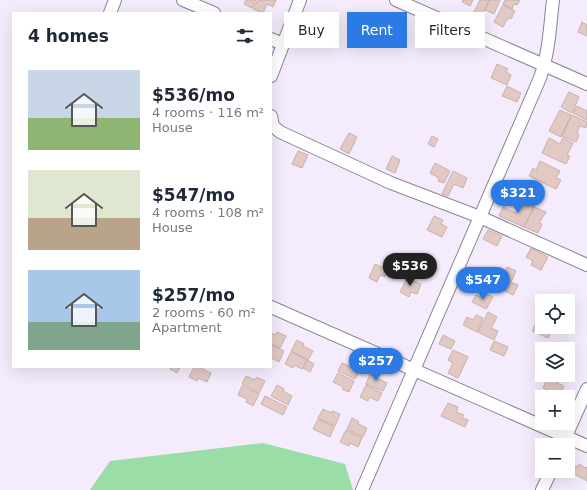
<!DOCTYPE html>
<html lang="en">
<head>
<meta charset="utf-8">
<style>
  body { margin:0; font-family:"DejaVu Sans",sans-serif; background:#f2f2f3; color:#1f2937; height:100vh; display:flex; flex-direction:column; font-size:15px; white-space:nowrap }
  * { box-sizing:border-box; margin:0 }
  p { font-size:13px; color:#747a83 }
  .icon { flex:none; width:22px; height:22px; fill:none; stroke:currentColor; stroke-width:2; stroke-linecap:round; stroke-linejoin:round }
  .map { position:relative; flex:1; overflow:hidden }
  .sheet { position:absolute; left:12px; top:12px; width:260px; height:356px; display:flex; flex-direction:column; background:#fff; border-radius:0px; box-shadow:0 4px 16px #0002 }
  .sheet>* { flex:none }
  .hud { position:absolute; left:284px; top:12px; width:243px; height:36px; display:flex; gap:8px }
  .tools { position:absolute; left:535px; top:294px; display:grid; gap:8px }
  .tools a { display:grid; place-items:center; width:40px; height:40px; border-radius:0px; background:#fff; box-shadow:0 4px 16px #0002; font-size:20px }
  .price { position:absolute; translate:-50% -34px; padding:0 9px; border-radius:14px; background:#2b7ae5; color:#fff; font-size:13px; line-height:26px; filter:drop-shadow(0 1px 2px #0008) }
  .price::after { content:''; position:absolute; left:50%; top:24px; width:12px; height:9px; margin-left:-6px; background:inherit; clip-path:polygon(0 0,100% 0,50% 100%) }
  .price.selected { background:#222; color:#fff }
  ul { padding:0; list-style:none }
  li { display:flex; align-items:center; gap:12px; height:100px; padding:0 16px }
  li span { display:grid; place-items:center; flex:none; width:112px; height:80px; border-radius:0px; color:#555 }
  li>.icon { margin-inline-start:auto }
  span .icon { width:48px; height:48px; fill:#fffc; stroke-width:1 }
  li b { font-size:17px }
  h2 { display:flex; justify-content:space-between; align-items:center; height:48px; padding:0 16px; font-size:17px }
  .tag { padding:0 14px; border-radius:0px; background:#fff; box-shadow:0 4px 16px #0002; font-size:14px; line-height:36px }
  .tag.selected { background:#2b7ae5; color:#fff }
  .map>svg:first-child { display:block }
  .green { fill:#9bdda6 }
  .building { fill:#e2c9c4; stroke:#c9b0ac }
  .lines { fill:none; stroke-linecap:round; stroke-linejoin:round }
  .minor-casing { stroke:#8b8294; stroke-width:14 }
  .minor { stroke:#fff; stroke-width:12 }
</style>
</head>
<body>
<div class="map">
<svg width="587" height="490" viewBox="0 0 587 490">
  <rect width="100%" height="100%" fill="#f4ecfc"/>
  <!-- green -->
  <path class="green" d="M263,443l82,21 8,26h-263l20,-29z"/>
  <!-- building -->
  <path class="building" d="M246,0h10l-4,8 -8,-4z
    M258,0h18l-3,7 -6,-3 -4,9 -10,-4z
    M463,0h10l-3,6 -8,-4z
    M480,0h9l-7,16 -8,-4z
    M490,0h10l-6,14 -9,-4z
    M505,0h15l-3,5 -3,-1 -2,5 -9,-5z
    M503,5l12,6 -4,8 -3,-1 -5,9 -9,-5z
    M582,22l5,3v11l-9,-4z
    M497,64l11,5 -2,3 5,3 -4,10 -16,-7z
    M507,86l14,7 -4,9 -15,-6z
    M569,92l10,5 -7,16 -11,-6z
    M577,106l10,5v9l-14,-7z
    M560,110l11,5 -10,22 -12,-6z
    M572,115l15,7 -1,6 -6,-2 -3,7 2,2 -3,7 -14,-6z
    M349,133l8,4 -8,17 -9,-5z
    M432,136l6,3 -4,8 -6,-3z
    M549,138l11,6 3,-6 10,5 -6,12 3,1 -4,8 -24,-11z
    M298,151l10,4 -6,13 -10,-4z
    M392,156l8,4 -5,13 -9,-4z
    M540,161l20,10 -4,7 5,2 -5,9 -27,-13 4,-8 3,2z
    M435,163l15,8 -6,12 -6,-2 1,-3 -9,-5z
    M453,171l14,7 -4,10 -9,-4 -6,12 -6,-2z
    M529,184l12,6 -7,15 -12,-6z
    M522,201l12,6 -10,20 -25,-11 4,-9 13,6z
    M534,207l12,5 -7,11 3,1 -4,9 -14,-6z
    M434,216l9,4 -2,4 6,3 -5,10 -15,-7z
    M488,230l14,6 -5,10 -14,-7z
    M531,248l17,9 -7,13 -10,-5 2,-4 -7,-4z
    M417,254l14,7 -5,11 -6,-4 -5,11 -8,-4z
    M375,264l13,6 -3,7 -5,-2 -3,7 -8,-4z
    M507,267l9,4 -5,11 7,3 -5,10 -15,-7z
    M407,278l14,6 -4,10 -6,-2 -2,5 -9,-5z
    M485,293l8,4 -7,12 -14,-7 4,-7 6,3z
    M488,312l9,5 -6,11 7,3 -4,9 -16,-8z
    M476,315l7,3 -6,14 -14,-7 4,-8 6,3z
    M537,320l5,2v5h11l-5,11 -16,-7z
    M277,332l9,4 -6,12 -9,-4v-11l5,2z
    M443,335l12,6 -4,8 -12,-5z
    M297,340l7,4 -1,2 10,5 -5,9 -17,-9z
    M494,341l14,6 -4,9 -14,-6z
    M271,345l13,6 -5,11 -8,-4z
    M453,350l15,7 -10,21 -10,-5 5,-10 -5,-3z
    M291,352l16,8 -5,9 -8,-4 -1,3 -8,-4z
    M307,360l7,4 -4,8 -7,-4z
    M342,363l9,4 1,-2 8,4 -5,10 -17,-8z
    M171,367h9l-3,6 -7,-4z
    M194,367h5l12,6 -4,9 -9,-4 -1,3 -8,-4z
    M371,372l8,4 -2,2 10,5 -4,8 -17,-7z
    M338,373l16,8 -5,11 -7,-3 1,-2 -10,-5z
    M549,375h18l-1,3 -5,-3 -4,8 7,3 -5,10 -16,-8z
    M246,376l9,4 2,-3 8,4 -6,12 -17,-9z
    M277,385l7,4 -1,2 9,5 -4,9 -17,-9z
    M366,385l16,8 -4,8 -9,-4 -1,4 -8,-4z
    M242,386l17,8 -6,12 -7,-4 1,-3 -9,-4z
    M265,396l22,11 -4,8 -22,-11z
    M448,403l10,4 -2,5 8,3 -2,3 6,2 -3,7 -24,-11z
    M323,409l8,4 1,-2 8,3 -5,12 -17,-8z
    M352,418l7,4 -1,2 9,4 -4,9 -16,-8z
    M318,419l16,8 -4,10 -17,-8z
    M346,430l16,8 -4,9 -8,-4 -1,3 -9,-4z
    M579,464l7,4 1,-1v14l-18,-10 3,-6 5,2z"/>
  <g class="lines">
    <!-- minor casing -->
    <g class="minor-casing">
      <path id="minor" d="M183,0l31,13
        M396,0l191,84
        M110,13l5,-13
        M271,39l12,5
        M271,76l29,-76
        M271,116l2,10 7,6 111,51 89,34 107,48
        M271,307l316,139
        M562,445l25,-56
        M362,490l178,-412c9,-25 10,-52 13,-78
        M542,490l9,-19"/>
    </g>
    <!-- minor -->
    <use href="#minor" class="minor"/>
  </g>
</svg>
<div class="tools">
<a><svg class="icon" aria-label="locate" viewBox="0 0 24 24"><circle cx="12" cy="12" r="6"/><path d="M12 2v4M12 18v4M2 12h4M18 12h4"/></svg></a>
<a><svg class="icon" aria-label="layers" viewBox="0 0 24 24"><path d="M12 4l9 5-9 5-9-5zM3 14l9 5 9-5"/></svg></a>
<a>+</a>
<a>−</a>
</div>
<b class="price" style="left:518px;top:214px">$321</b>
<b class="price selected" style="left:410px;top:287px">$536</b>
<b class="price" style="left:483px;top:301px">$547</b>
<b class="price" style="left:376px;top:382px">$257</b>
<div class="hud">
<a class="tag">Buy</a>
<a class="tag selected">Rent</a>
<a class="tag">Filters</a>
</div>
<section class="sheet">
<h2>4 homes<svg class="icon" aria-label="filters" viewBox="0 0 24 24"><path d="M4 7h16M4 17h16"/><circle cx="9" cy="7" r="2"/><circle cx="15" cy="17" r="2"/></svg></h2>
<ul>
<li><span style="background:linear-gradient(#c9d6e8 60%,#8fb573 0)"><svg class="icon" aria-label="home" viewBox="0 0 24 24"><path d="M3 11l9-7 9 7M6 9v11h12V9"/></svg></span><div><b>$536/mo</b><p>4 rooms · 116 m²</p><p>House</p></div></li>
<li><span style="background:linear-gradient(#dfe7d0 60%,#b9a48a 0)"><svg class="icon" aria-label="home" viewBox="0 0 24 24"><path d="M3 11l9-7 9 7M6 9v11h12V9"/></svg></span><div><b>$547/mo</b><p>4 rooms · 108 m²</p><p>House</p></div></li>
<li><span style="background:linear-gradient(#a9c7e8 65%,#7fa58c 0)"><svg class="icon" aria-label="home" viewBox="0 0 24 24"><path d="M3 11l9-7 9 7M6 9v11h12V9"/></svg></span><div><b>$257/mo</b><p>2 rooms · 60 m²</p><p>Apartment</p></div></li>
</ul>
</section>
</div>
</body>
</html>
